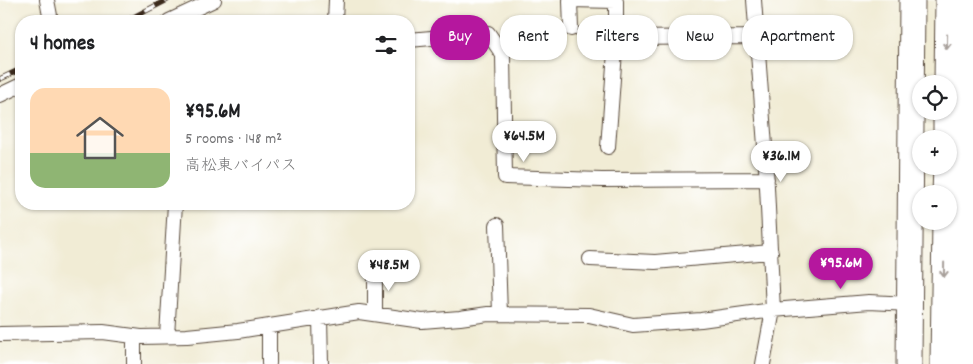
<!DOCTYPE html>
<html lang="en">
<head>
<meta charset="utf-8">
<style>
  body { margin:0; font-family:Dekko,"Klee One",sans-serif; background:#f6f6f6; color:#202124; height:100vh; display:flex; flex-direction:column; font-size:19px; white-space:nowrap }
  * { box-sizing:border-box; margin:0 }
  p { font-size:16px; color:#757577 }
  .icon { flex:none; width:28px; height:28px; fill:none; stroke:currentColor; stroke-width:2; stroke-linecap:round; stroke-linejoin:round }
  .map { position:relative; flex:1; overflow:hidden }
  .panel { position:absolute; left:15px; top:15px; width:400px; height:195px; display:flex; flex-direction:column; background:#fff; border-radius:20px; box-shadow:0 1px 4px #0004 }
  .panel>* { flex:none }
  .banner { position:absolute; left:430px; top:15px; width:468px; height:45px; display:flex; gap:10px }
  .controls { position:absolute; left:912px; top:75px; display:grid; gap:10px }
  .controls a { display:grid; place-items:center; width:45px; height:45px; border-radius:50%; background:#fff; box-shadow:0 1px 4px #0004; font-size:25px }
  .price { position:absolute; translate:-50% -42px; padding:0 11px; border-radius:18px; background:#fff; color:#222; font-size:16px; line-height:32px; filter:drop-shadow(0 1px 2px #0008) }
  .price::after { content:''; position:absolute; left:50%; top:30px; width:15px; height:11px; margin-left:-8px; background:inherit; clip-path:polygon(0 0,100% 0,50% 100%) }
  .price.on { background:#b5179e; color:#fff }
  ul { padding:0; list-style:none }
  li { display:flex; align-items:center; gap:15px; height:125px; padding:0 15px }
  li+li { border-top:1px solid #e0e0e0 }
  li span { display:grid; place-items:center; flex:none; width:140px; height:100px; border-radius:15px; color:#555 }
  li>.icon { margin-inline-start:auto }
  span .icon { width:60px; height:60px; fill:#fffc; stroke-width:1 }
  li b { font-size:21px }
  h2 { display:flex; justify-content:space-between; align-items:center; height:60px; padding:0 15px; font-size:21px }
  .tag { padding:0 18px; border-radius:20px; background:#fff; box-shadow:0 1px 4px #0004; font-size:18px; line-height:45px }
  .tag.on { background:#b5179e; color:#fff }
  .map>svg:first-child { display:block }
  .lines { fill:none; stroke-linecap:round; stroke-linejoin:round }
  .street-casing { stroke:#564739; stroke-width:16 }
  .highway-casing { stroke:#564739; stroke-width:27 }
  .street { stroke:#fff; stroke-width:14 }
  .highway { stroke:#fff; stroke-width:25 }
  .rail-casing { stroke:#3b2a1e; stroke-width:5.5 }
  .rail { stroke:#fff; stroke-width:4; stroke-dasharray:11; stroke-linecap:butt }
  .oneway { stroke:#a79f9a }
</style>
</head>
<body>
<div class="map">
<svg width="973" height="364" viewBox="0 0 973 364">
  <rect width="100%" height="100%" fill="#fff"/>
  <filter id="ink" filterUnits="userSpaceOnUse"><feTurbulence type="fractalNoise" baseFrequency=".02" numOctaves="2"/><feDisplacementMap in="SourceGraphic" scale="10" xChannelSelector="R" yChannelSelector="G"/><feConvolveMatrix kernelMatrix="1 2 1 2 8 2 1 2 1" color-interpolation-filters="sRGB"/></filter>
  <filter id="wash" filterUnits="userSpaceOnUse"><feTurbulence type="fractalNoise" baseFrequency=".0096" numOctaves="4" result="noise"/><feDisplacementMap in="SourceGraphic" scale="20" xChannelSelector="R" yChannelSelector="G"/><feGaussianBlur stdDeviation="1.12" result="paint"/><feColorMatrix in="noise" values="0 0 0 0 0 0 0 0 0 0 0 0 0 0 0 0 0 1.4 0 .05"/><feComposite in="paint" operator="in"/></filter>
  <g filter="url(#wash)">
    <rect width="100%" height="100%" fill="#f1ecd5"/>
  </g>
  <g filter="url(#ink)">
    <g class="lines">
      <!-- street casing -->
      <g class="street-casing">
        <path id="street" d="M47,0l4,21
          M570,0l46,1v37
          M754,0l11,146 8,164 -10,54
          M570,1l1,28
          M169,21l45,-21
          M335,21l1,-21
          M409,40l79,-7 15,22 2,122 97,3 165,-1
          M0,95l21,-10
          M608,147l8,-109 141,-1
          M497,225l3,89
          M590,259l65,3 116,-10
          M375,270v44
          M320,317l1,47
          M269,326v38
          M0,334l103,-2 38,5 46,-1 51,-5 121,-19 63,9 38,-3 28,-4 101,1 44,10 68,-5 72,-10 96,-8 41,2
          M167,336l8,-132
          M134,364v-28"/>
      </g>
      <!-- highway casing -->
      <g class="highway-casing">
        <path id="highway" d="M947,84l1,-84
          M946,139v-28
          M945,194l1,-28
          M909,364l3,-364
          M943,364l2,-143
          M964,364l4,-364"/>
      </g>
      <!-- street -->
      <use href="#street" class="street"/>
      <!-- highway -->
      <use href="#highway" class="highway"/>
      <!-- rail casing -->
      <g class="rail-casing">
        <path id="rail" d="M126,21l41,-21
          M0,79l21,-10"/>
      </g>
      <!-- rail -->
      <use href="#rail" class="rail"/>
    </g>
    <!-- one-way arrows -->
    <defs><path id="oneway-shaft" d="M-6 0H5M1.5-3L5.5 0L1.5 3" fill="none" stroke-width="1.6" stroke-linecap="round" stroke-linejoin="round" transform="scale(1.25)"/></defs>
    <g class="oneway">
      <use href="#oneway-shaft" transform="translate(947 42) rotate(91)"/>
      <use href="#oneway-shaft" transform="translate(944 270) rotate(91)"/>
    </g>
  </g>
</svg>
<div class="controls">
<a><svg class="icon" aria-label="locate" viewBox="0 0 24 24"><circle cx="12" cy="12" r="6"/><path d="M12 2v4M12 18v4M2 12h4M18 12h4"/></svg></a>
<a>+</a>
<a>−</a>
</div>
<b class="price" style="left:524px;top:163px">¥64.5M</b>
<b class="price" style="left:781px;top:183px">¥36.1M</b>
<b class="price on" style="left:841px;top:290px">¥95.6M</b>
<b class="price" style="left:389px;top:292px">¥48.5M</b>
<div class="banner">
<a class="tag on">Buy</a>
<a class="tag">Rent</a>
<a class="tag">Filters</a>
<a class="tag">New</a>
<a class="tag">Apartment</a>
</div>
<section class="panel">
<h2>4 homes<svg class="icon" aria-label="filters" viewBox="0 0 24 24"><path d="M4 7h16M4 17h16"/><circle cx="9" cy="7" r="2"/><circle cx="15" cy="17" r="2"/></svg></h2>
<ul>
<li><span style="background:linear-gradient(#ffd9b3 65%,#8fb573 0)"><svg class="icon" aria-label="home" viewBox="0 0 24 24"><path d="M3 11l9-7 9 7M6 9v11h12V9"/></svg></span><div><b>¥95.6M</b><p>5 rooms · 148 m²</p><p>高松東バイパス</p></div></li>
</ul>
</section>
</div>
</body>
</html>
